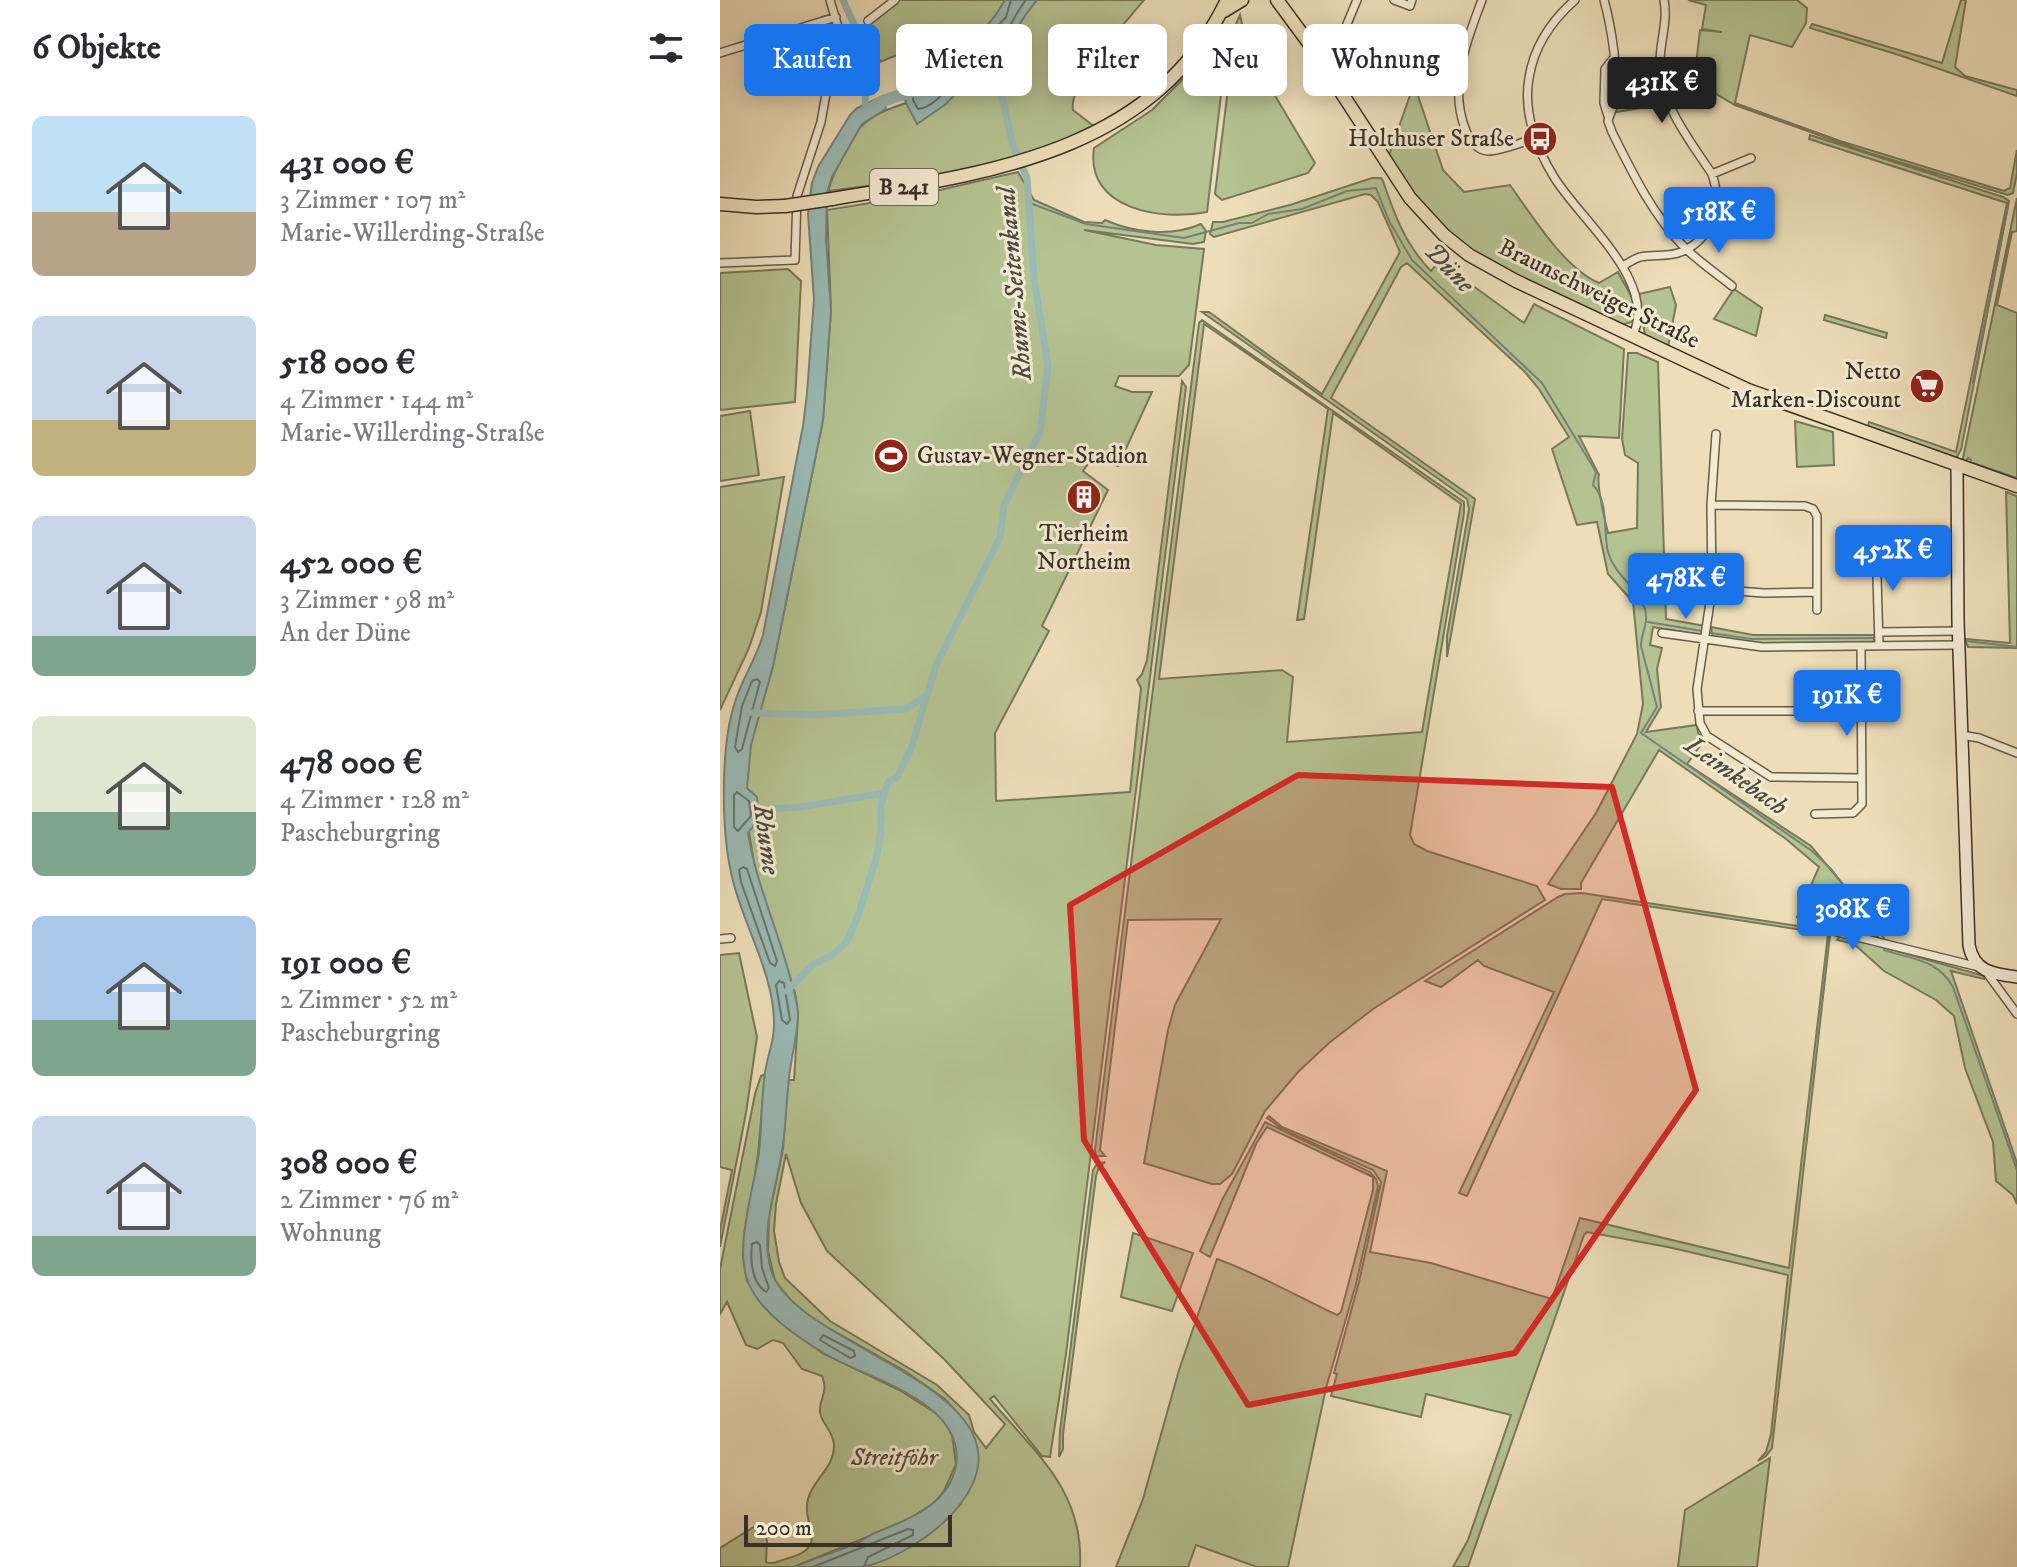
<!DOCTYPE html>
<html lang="de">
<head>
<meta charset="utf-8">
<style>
  body { margin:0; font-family:"IM FELL DW Pica",serif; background:#f7f7f7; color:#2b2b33; height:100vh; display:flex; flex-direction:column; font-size:30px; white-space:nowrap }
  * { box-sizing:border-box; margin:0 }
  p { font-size:26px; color:#7c7c81 }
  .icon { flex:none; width:44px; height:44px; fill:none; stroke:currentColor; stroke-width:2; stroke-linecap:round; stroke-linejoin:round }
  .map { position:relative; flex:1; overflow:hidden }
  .details { display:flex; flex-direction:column; background:#fff; width:720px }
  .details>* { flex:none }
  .top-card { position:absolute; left:24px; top:24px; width:760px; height:72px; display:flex; gap:16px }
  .scale { position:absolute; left:24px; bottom:20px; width:208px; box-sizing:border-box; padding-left:8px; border:4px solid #3b3028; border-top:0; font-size:22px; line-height:28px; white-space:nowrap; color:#3b3028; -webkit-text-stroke:6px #f3ead2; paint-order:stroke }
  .price { position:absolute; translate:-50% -68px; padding:0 18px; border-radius:8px; background:#1a73e8; color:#fff; font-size:26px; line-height:52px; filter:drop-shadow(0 2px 4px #0008) }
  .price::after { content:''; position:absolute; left:50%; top:48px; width:24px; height:18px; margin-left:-12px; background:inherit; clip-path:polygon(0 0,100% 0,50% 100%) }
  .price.active { background:#222; color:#fff }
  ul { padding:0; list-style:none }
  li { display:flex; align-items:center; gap:24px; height:200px; padding:0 32px }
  li span { display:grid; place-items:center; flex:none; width:224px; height:160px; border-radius:12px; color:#555 }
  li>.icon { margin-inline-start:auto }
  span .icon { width:96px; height:96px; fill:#fffc; stroke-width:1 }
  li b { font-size:34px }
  h2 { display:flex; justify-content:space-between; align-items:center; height:96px; padding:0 32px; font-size:34px }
  .chip { padding:0 28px; border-radius:12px; background:#fff; box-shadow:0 4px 20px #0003; font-size:28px; line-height:72px }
  .chip.active { background:#1a73e8; color:#fff }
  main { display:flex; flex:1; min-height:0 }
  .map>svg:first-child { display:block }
  .green { fill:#b5c291; stroke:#78795c; stroke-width:2; fill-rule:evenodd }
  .water { fill:#9abbb5; stroke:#74837d; stroke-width:2 }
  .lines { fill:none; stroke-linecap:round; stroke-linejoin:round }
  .shore { stroke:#6a766e; stroke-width:2 }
  .stream { stroke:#74837d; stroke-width:2 }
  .canal { stroke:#9abbb5; stroke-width:7 }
  .river { stroke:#9abbb5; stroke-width:12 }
  .street-casing { stroke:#685c4c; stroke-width:10 }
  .secondary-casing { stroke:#3b3028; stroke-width:14 }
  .primary-casing { stroke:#3b3028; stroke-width:15 }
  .street { stroke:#f3ead2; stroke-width:7 }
  .secondary { stroke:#f3ead2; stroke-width:11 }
  .primary { stroke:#eddeb9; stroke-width:12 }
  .primary-bridge-casing { stroke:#3b3028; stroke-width:15; stroke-linecap:butt }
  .primary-bridge { stroke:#eddeb9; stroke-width:12 }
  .marked { fill:#d62828; fill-opacity:0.2; stroke:#d62828; stroke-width:6; stroke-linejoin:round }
  .labels { text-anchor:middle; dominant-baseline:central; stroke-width:6; stroke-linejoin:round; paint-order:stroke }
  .shield { fill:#f3ead2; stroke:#72685b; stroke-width:2 }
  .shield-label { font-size:22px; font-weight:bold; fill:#3b3028 }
  .poi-label { font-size:24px; fill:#3b3028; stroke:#f3ead2; text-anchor:end }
  .street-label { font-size:24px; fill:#3b3028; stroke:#f3ead2 }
  .park-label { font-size:24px; font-style:italic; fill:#534d3d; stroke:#f3ead2 }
  .water-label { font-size:26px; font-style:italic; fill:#4e4c44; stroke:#f3ead2 }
</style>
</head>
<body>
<main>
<section class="details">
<h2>6 Objekte<svg class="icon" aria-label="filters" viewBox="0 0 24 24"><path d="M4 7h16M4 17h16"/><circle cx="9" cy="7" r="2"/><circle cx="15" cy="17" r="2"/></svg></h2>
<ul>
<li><span style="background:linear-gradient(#bfe0f5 60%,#b9a48a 0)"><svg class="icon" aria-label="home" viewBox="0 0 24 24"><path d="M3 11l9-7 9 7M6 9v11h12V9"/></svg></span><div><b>431 000 €</b><p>3 Zimmer · 107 m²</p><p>Marie-Willerding-Straße</p></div></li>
<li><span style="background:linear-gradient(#c9d6e8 65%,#c2b280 0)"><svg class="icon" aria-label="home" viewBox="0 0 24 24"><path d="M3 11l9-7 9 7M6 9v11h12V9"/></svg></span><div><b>518 000 €</b><p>4 Zimmer · 144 m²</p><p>Marie-Willerding-Straße</p></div></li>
<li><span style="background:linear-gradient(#c9d6e8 75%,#7fa58c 0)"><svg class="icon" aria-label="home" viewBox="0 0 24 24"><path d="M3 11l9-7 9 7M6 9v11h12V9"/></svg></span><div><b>452 000 €</b><p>3 Zimmer · 98 m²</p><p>An der Düne</p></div></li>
<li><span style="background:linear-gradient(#dfe7d0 60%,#7fa58c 0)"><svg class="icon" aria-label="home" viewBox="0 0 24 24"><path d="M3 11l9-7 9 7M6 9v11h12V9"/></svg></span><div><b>478 000 €</b><p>4 Zimmer · 128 m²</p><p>Pascheburgring</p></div></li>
<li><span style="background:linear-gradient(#a9c7e8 65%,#7fa58c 0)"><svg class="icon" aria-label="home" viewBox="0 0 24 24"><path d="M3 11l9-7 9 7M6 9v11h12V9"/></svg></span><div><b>191 000 €</b><p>2 Zimmer · 52 m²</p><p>Pascheburgring</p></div></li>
<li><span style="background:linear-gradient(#c9d6e8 75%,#7fa58c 0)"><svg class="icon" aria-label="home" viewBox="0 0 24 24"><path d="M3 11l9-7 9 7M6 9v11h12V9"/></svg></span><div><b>308 000 €</b><p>2 Zimmer · 76 m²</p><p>Wohnung</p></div></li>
</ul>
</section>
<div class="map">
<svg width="1297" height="1567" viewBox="0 0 1297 1567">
  <rect width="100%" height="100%" fill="#eddeb9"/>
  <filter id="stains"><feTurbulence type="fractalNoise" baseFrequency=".0025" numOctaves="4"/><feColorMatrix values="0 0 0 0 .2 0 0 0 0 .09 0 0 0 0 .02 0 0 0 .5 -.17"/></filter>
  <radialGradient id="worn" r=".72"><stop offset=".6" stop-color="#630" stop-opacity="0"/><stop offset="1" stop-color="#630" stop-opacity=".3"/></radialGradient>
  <!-- green -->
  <path class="green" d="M175,0h249c-19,24 -76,82 -71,110l22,17c-83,39 -176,53 -267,64 5,-17 23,-57 37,-68 12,-10 26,-15 41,-20l-9,-48 -17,7 -12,-41z
    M968,0h109l10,8 -1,15 -14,24 -42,-12 -15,68 105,38 164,50 6,-3 7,-38v23l-4,20 -5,2 -142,-43 -131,-47 -29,-17 -10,-23 4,-35 22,2 -20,-3 4,-24z
    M1241,0h5l-11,67 10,9 52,14v6l-118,-41 -89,-27 2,-4 130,39z
    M520,15l8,35 67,113 -7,10 -86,27 -7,-6 21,-170z
    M896,59l40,1 4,45 -44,7z
    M473,69l31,1 -17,142c-45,9 -122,-2 -113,-64l58,-38z
    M694,84l29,86 21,22 46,-7c22,31 55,84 89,98l19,-11c8,17 21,28 14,50l-11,3c-50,-24 -118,-48 -161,-82 -30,-23 -51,-56 -72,-85z
    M1090,135l193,62 6,4 -48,249 -5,8 -89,-28 2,-8 87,30 51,-249 -198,-64z
    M298,172l16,28 50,22 18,1 3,-3c29,13 67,17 96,4l5,7 -2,11 -11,2 -109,-14 72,15 48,4 -15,116 -10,11h-60l-4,10 17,6h20l-34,74 -16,-6 -12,1 -7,10 25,19 -66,136 7,5 -54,102 1,68 134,-9 11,-104 -4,-8 5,-6 5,-14 35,-279 4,6 -120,967 -16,103 -8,-1 -48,-60 -4,3c45,54 94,91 90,168h-218l20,-7 79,-56 -4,-92 -12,-13 -40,-28 -96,-54 -15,-13 -19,-23 -7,-30 1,-35 14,-67 5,-69h6l4,-64 -3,-23 -36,-99 -12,-74 -3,-53 29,-101 50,-246 8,-110 -4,-100 91,-15zM66,1154l15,49 26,48 117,108 61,65 -19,24 -12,-16 -5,-17 -32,-30 -107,-64 -45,-43 -6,-16 -5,-31 2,-27z
    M652,178h9l2,3c11,33 23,65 48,90l8,-10 85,62 10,-19 90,45 -5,89 -40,-2 20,39c-3,7 6,46 9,58l29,-5 1,-65 -13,-8 -3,-16 6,-86h9l21,9 8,257 39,7 -4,9 -48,-8 -3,18 12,3 -5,21 4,38 -15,25 51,-7 1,8 7,6 -18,25 124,82 60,72 -4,5 11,14 -81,-20 22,-50 -33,-28 -127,-89 -78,133v6h-20l-13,-5 48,-71 41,-79 6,-30 -10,-102 -25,-28 -11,-52 -20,3 -25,-76 17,-12 -30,-48 -14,-17 -118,-109 -6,4 -70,131 144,101 -28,158v-21l22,-127 -2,-10 -265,-187h7l113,82 78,-142 -22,-50 -7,-7 -6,-1 -151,43 -4,-3 3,-12h10l67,-17z
    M1297,198v33l-5,1 -15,73 20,8v169l-47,-19 1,-3 -3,-2 -3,5 -2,-5z
    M68,269l13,12 -6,121 -75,8v-137z
    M950,287l6,18 -8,42 -23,-11 -6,-42z
    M1014,289l28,19 -6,28 -42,-17z
    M1105,315l62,18 -1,5 -62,-18z
    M482,320l262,182v11l-54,322 4,9 13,7 110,35 8,14 -172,109 -44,34 -31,29 -33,39 -33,63 -12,10h-8l-68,-21 24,-133 7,-25 46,-86 -93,1 -28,230 5,6h-9l-1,-6 104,-827zM484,324l124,85 -31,211 7,-1 29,-206 128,91 -39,228 -135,10 6,-65 -11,-7 -123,9z
    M30,411l9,64 -39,6v-65z
    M1075,421l38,11 1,33 -37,2z
    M64,477l-23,135 -12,36 -29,62v-223z
    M1286,492l11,4v152l-49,-1 -3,-8 45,4z
    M991,627l42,8h121v8l-119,1 -42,-6z
    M862,893l235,36 13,6 -58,513 -6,8 -8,5 8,-9 5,-18 17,-159 -120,-28 -81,-15 -3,3 -116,332h-15l15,-27 43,-125 -85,-21 -5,23 -90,-21 6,-22 -3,-1 25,-91 22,-100 -8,-12 -89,-40 -17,-12 2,-2 13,11 105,44 -17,81 61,11 121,36 28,-81 209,50 39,-334 -226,-35 -135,297 -8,-3 95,-201 -70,-26 -6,-6 -37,27 -16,-6 133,-84 7,-3z
    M1121,935l143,41v3l-33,-8 66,192v41l-4,-9 -17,-14 -3,-39 -28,-74 -11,-52 -18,-16 -52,-29 -30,-27 -17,-4z
    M19,953l18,84 -11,76 -26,134v-17l12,-60 -12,-3v-212z
    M45,1074l-7,80 -15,102 4,25 39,45 36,27 77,37 43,27 10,18 4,29 -12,27 -9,11 -27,18 -114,47h-74v-19l37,-23 7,1 3,15 -1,21c8,3 14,-2 23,-4 42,-12 12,-33 19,-59 6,-21 27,-32 26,-54 -1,-15 -13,-22 -14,-33 -1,-15 9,-19 2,-36l-20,-7 -19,-26 -10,-3 -16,9 -11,-4 -19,-43 -7,12v-45l35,-175 6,-18z
    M545,1122l105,50 6,7 2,7 -22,98 -30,104 -38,179h-31l-61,-22 -8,22h-72l27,-68 36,-129 38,-111c42,15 79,37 120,56l4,-3 32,-122v-13l-106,-50 -11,17 -46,113 -10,-6 22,-51z
    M385,1162l-6,5 -3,9 -33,258v15l-4,8 1,-26 33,-261 4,-6z
    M413,1233l60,20 -21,58 -51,-14z
    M1050,1458l-13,109h-79l7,-57z"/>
  <!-- water -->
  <path class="water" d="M285,0h32c-19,23 -36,51 -31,83l-17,4 -8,-6 -12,-1 -23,24 -29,20 -11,-21 -3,-25c43,-30 73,-26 102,-78z
    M163,96l3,13 -24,15 -30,53 -5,16 -1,46 5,71 -8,110 -50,246 -22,79 -4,43 10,9 2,22 -11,14c7,45 26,88 39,133 4,15 10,31 11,47 0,22 -7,43 -9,66 -3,23 -3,48 -7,72 -6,39 -22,80 -11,119 23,82 290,121 182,243 -20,22 -62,50 -93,54 -21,0 -44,0 -66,0 22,-10 46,-16 67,-26 6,-3 10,-7 16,-9 32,-13 72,-27 79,-67 10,-65 -93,-87 -134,-113 -26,-16 -62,-40 -74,-70 -14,-35 6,-93 11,-130 3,-26 2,-53 6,-79 2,-16 9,-31 9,-47 1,-50 -29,-97 -41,-145 -12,-46 -13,-134 2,-179 7,-23 21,-43 28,-67l40,-209 4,-33 7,-94 -6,-85 4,-31 6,-16 32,-52 7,-7z"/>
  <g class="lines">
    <!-- shore -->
    <path class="shore" d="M291,0l-5,17 -21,23 -18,14 -54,27v19l5,9c28,-3 41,-54 73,-31l5,-1c5,-30 12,-54 30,-77
      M37,679l3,3 -2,7 -16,60 -4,3 -3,-5 7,-41 10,-25z
      M17,792l12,9 2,15 -13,15 -4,-4v-32z
      M23,867l4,2 30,92 -2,5 -5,-3 -29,-81 -2,-12z
      M59,981l5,2 6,37 -3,4 -5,-4 -6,-35z
      M37,1242l3,3 2,23 7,20 -3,4c-14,-9 -16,-31 -14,-48z
      M103,1335l31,16 1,5 -5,2 -30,-18z
      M93,1567l95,-38 5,1v5l-45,22 -4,10"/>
    <!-- stream -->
    <path class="stream" d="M307,202l59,22 98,14 55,-15h13l16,-9 34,-5 45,-18 29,-3 13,33 23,39 130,123 54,89 -3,13c16,16 10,46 15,67 6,23 29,34 37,57 4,15 -4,23 -4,37l16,61 -16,26 171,118 20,19 54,71
      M1253,383l35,-177
      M1253,463l44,15
      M928,622l54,9
      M991,633l41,6 121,-1
      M1246,641l51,6
      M1165,947l-1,3c30,10 53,9 69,37l64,183"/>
    <!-- canal -->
    <path class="canal" d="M123,0l24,53 -2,58
      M33,713l60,2 92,-6 20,-12
      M38,810l42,-3 85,-14
      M67,991l25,-26 22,-11 12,-11 12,-27 18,-57 5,-28v-26l7,-23 9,-5 14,-28 25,-84 64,-128 4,-32 36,-73 8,-66 -14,-88 -7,-100 -14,-32 -15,-68"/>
    <!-- river -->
    <path class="river" d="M150,109l13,-8 36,-12"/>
    <!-- street casing -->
    <g class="street-casing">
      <path id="street" d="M674,0l16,6 2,-6
        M762,0c-16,42 -34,87 -16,131 4,9 11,19 22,20 14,0 34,-9 48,-13
        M855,0c-24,21 -41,46 -46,78 -6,34 7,70 25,99 26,43 104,104 79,158
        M884,0c7,25 16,78 10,103 -1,7 -5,12 -6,18l4,11c20,40 40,82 72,115 14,14 32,26 48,39
        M148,21l27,-21
        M0,53l116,-36
        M607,72l30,-72
        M888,116l-4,-13 1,-34 8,-10
        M992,174l39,-16
        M995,214l42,12
        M0,263l75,-3 2,-64 24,-74 17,-95 -8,-27
        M903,266c5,-3 11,-7 17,-9 12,-3 26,0 38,-4 34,-12 45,-48 34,-79 -23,-35 -51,-68 -52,-112 0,-21 8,-40 4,-62
        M996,434l-5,71 1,84 -15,100 3,34 7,13 64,41 91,1
        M991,505l94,1 8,3 4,7v76l-54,1 -51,-4
        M1156,542l3,104
        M1097,592v18
        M1159,632l79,-1
        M942,633l100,14 197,-2
        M978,711h164
        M1241,735l18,3 38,15
        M1095,814l38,-1 9,-9 -1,-158
        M1113,931l146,36
        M0,939l11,-1
        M1267,973l30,41"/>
    </g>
    <!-- secondary casing -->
    <g class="secondary-casing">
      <path id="secondary" d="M1237,466l1,155 11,324c5,27 24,29 48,32"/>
    </g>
    <!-- primary casing -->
    <g class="primary-casing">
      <path id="primary" d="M557,0l34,46 99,152 34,37 25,20 47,26 232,109 269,96
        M504,11l18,-11
        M112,199c150,-25 321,-44 395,-199
        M0,204l36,3 29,-1"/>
    </g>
    <!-- street -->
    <use href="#street" class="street"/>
    <!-- secondary -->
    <use href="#secondary" class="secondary"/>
    <!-- primary -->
    <use href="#primary" class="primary"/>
    <!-- primary-bridge casing -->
    <g class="primary-bridge-casing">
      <path id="primary-bridge" d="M65,206l47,-7"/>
    </g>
    <!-- primary-bridge -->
    <use href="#primary-bridge" class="primary-bridge"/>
  </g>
  <!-- marked area -->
  <path class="marked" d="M578,775l314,12 84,303 -181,263 -267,52 -164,-265 -14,-235z"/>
  <!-- icons -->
  <defs>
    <g id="bus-disc" transform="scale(1.8)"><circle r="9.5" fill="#8f2418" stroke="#f3ead2"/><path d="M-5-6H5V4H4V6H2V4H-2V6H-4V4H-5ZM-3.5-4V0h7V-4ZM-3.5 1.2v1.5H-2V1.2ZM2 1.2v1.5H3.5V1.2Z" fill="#fff"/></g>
    <g id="supermarket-disc" transform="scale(1.8)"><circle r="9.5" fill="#8f2418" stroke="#f3ead2"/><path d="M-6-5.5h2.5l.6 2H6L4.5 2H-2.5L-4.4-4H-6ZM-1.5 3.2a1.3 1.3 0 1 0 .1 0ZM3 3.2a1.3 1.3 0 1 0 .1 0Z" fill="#fff"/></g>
    <g id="stadium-disc" transform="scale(1.8)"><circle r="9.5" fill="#8f2418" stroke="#f3ead2"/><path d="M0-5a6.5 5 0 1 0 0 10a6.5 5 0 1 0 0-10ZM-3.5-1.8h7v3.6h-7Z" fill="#fff"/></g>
    <g id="building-disc" transform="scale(1.8)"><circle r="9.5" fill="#8f2418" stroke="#f3ead2"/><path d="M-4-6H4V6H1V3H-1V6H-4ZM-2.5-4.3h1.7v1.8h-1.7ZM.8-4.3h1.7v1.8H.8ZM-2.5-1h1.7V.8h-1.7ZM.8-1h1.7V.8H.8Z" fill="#fff"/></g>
  </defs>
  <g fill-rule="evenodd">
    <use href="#bus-disc" x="820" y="139"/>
    <use href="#supermarket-disc" x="1207" y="386"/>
    <use href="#stadium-disc" x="171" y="456"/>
    <use href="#building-disc" x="364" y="497"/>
  </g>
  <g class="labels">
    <!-- shield labels -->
    <rect class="shield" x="150" y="169" width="68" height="36" rx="6"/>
    <g class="shield-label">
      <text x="184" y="187">B 241</text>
    </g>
    <!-- poi labels -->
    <g class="poi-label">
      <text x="794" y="139">Holthuser Straße</text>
      <text x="1181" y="372">Netto<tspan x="1181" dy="28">Marken-Discount</tspan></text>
      <text x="197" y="456" text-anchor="start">Gustav-Wegner-Stadion</text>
      <text x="364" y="534" text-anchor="middle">Tierheim<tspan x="364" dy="28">Northeim</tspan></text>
    </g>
    <!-- street labels -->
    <g class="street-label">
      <text transform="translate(879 294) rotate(26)">Braunschweiger Straße</text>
    </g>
    <!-- park labels -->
    <g class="park-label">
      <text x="174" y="1458">Streitföhr</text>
    </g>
    <!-- water labels -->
    <g class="water-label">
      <text transform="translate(729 268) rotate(46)">Düne</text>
      <text transform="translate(295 284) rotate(-95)">Rhume-Seitenkanal</text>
      <text transform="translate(1016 776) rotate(35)">Leimkebach</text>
      <text transform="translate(46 839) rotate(82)">Rhume</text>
    </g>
  </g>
  <rect width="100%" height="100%" filter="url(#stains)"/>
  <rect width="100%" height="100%" fill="url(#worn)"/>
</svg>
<div class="scale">200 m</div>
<b class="price active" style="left:942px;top:125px">431K €</b>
<b class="price" style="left:999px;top:255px">518K €</b>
<b class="price" style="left:1173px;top:593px">452K €</b>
<b class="price" style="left:966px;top:621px">478K €</b>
<b class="price" style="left:1127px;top:738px">191K €</b>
<b class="price" style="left:1133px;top:952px">308K €</b>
<div class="top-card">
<a class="chip active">Kaufen</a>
<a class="chip">Mieten</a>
<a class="chip">Filter</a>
<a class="chip">Neu</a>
<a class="chip">Wohnung</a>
</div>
</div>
</main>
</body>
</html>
